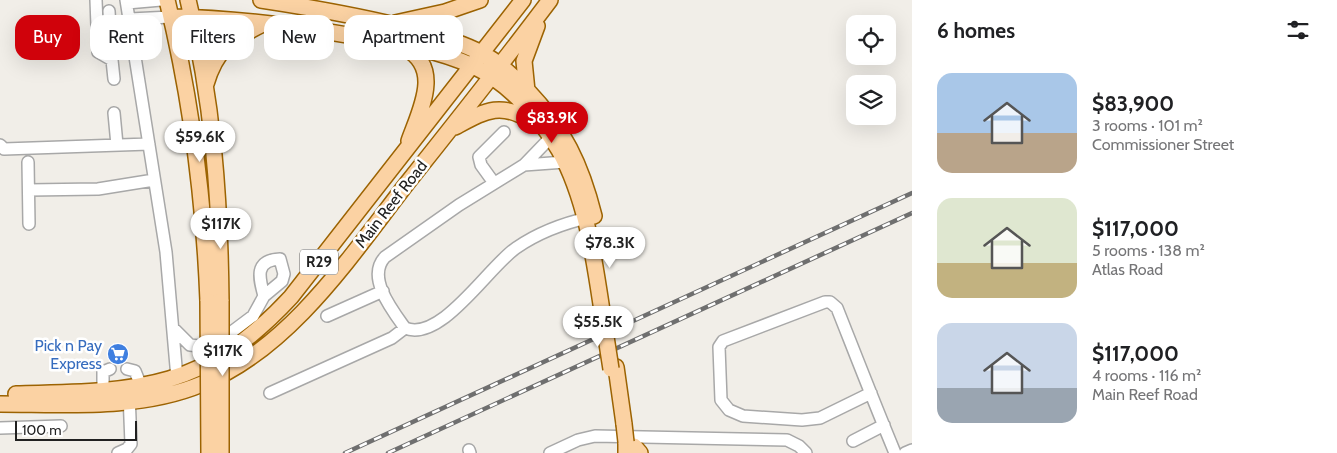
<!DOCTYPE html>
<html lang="en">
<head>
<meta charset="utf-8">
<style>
  body { margin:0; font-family:Cabin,sans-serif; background:#f6f6f6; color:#202124; height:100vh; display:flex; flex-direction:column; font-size:19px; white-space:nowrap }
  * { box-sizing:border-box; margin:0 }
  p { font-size:16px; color:#757577 }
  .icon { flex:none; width:28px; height:28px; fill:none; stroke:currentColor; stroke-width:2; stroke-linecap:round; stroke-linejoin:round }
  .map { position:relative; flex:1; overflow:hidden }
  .side { display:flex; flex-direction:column; background:#fff; width:425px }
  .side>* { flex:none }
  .banner { position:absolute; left:15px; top:15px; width:475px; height:45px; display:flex; gap:10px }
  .controls { position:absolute; left:846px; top:15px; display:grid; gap:10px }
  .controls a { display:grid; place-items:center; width:50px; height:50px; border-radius:10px; background:#fff; box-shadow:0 5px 20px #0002; font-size:25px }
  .scale { position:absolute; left:15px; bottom:12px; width:122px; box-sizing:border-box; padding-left:5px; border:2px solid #212121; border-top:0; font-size:14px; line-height:18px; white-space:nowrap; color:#212121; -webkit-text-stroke:4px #fff; paint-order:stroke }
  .price { position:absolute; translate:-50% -42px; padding:0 11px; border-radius:18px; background:#fff; color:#222; font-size:16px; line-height:32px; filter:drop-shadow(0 1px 2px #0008) }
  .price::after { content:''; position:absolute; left:50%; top:30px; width:15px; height:11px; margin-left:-8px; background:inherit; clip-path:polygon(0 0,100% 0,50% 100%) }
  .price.active { background:#d0020b; color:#fff }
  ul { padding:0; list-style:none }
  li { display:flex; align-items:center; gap:15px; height:125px; padding:0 25px }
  li span { display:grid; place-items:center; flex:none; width:140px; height:100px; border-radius:15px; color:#555 }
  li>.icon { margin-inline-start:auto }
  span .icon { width:60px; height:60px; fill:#fffc; stroke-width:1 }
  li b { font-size:21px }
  h2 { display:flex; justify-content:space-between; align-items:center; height:60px; padding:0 25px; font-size:21px }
  .chip { padding:0 18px; border-radius:15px; background:#fff; box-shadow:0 5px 20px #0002; font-size:18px; line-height:45px }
  .chip.active { background:#d0020b; color:#fff }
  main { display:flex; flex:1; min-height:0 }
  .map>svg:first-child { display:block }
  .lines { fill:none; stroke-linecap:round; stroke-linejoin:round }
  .minor-casing { stroke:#a8a8a8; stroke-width:14 }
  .major-casing { stroke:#9c6302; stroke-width:18 }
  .minor { stroke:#fff; stroke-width:11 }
  .major { stroke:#fbd2a3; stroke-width:15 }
  .rail-casing { stroke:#6f6f6f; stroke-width:4.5 }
  .rail { stroke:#fff; stroke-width:2.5; stroke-dasharray:8; stroke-linecap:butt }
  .major-bridge-casing { stroke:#9c6302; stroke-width:18; stroke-linecap:butt }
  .major-bridge { stroke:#fbd2a3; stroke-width:15 }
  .labels { text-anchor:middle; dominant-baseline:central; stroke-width:5; stroke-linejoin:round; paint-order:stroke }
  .shield { fill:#fff; stroke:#646464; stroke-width:1 }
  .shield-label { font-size:15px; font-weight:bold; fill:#212121 }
  .street-label { font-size:16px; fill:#212121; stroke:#fff }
  .shop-label { font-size:16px; fill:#366cbe; stroke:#fff; text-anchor:end }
</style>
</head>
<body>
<main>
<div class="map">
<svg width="912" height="453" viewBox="0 0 912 453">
  <rect width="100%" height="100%" fill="#f1eee8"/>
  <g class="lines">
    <!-- minor casing -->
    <g class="minor-casing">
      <path id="minor" d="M96,0l2,52 14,8 -3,-49
        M126,0l40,252 11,126
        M127,3l34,-3
        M130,19l41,-2
        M112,60l2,19
        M114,113l3,32
        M551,137l-27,28 -65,40 -74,52c-19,20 7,53 20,71 36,15 84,-62 111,-80 23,-16 48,-25 75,-31
        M0,145l4,4 145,-5
        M28,162l1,62
        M524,165l41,-3
        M494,183l-13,-18 -2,-8 25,-25
        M29,190l69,-1 56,-9
        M327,316l56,-25
        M175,330l15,15 19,2 8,-4 36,-27 11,-20 18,-15 2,-7 -4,-15c-26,1 -21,19 -16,37
        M127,369l8,2 8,20
        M103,391v-19l7,-3
        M270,393l122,-55 13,-10
        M871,393l-51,25 -18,2 -59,-4 -14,-6 -8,-10 -2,-53 4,-6 102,-39h5l7,6c19,48 38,97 58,145
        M0,428l61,-2
        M853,441l31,-16
        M469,450l1,3
        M118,453l9,-4 4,-5 -2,-50
        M550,453l28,-13 17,-4 192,4 12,6 7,7
        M905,453l7,-3"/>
    </g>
    <!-- major casing -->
    <g class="major-casing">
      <path id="major" d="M167,0c24,98 37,200 41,301
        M188,0c25,99 32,199 33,301
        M261,0c53,8 106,17 157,31 22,6 45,12 65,23 17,9 30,23 44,36 37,39 54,74 67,126
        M171,17c64,1 126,9 188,20 39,6 78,13 114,29 34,16 67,51 86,84 29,52 36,116 45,174
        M395,23l50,-11 35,-12
        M405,48c38,20 15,62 4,93
        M206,84c10,-35 26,-45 57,-60
        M527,91l-3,-30 13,-35
        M455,127c30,-16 45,-26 76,-6
        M616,367l8,57
        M16,394c121,-3 187,-2 275,-97l232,-297
        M0,404c66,0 140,6 202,-20 88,-35 150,-130 206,-202 48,-60 96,-121 142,-182
        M626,442v11
        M634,446l6,7"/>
    </g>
    <!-- minor -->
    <use href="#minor" class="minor"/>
    <!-- major -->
    <use href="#major" class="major"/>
    <!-- rail casing -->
    <g class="rail-casing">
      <path id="rail" d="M345,453l567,-260
        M388,453l524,-240"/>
    </g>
    <!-- rail -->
    <use href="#rail" class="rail"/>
    <!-- major-bridge casing -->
    <g class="major-bridge-casing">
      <path id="major-bridge" d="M208,301l1,152
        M604,324l7,45
        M624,424l2,18
        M221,453v-152"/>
    </g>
    <!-- major-bridge -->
    <use href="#major-bridge" class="major-bridge"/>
  </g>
  <!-- icons -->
  <defs>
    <g id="supermarket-disc" transform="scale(1.125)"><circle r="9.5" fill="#3f7fe0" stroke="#fff"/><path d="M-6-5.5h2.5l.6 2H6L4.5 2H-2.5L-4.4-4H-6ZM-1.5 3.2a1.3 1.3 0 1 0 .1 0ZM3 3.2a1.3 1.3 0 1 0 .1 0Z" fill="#fff"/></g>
  </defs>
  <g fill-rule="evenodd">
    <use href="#supermarket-disc" x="118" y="354"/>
  </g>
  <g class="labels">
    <!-- shield labels -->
    <rect class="shield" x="300" y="249.5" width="38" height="25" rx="4"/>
    <g class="shield-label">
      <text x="319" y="262">R29</text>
    </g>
    <!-- street labels -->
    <g class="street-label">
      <text transform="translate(391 204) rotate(-52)">Main Reef Road</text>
    </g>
    <!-- shop labels -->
    <g class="shop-label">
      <text x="102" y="345">Pick n Pay<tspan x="102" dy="18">Express</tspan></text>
    </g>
  </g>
</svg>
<div class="controls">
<a><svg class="icon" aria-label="locate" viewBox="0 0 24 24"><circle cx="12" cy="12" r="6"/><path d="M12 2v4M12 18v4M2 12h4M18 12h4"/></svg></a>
<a><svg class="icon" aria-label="layers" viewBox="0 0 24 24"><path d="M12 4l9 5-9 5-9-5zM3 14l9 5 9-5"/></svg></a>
</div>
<div class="scale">100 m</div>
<b class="price active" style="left:552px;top:144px">$83.9K</b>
<b class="price" style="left:200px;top:163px">$59.6K</b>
<b class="price" style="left:221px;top:250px">$117K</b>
<b class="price" style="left:610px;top:269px">$78.3K</b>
<b class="price" style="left:598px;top:348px">$55.5K</b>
<b class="price" style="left:223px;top:377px">$117K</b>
<div class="banner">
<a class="chip active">Buy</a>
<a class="chip">Rent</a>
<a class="chip">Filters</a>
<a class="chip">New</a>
<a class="chip">Apartment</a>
</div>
</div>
<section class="side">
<h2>6 homes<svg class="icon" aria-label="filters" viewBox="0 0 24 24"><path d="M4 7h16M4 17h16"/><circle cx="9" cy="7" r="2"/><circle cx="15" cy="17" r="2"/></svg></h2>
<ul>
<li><span style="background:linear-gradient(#a9c7e8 60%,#b9a48a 0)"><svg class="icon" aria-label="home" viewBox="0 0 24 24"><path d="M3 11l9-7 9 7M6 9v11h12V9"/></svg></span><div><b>$83,900</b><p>3 rooms · 101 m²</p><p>Commissioner Street</p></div></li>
<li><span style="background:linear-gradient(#dfe7d0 65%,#c2b280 0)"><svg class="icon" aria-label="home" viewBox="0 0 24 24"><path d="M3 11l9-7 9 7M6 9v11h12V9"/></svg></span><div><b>$117,000</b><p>5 rooms · 138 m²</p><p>Atlas Road</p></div></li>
<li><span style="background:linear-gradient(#c9d6e8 65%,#9aa5b1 0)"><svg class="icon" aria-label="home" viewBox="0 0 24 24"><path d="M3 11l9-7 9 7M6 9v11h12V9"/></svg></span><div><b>$117,000</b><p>4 rooms · 116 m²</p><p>Main Reef Road</p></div></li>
</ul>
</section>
</main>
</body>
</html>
